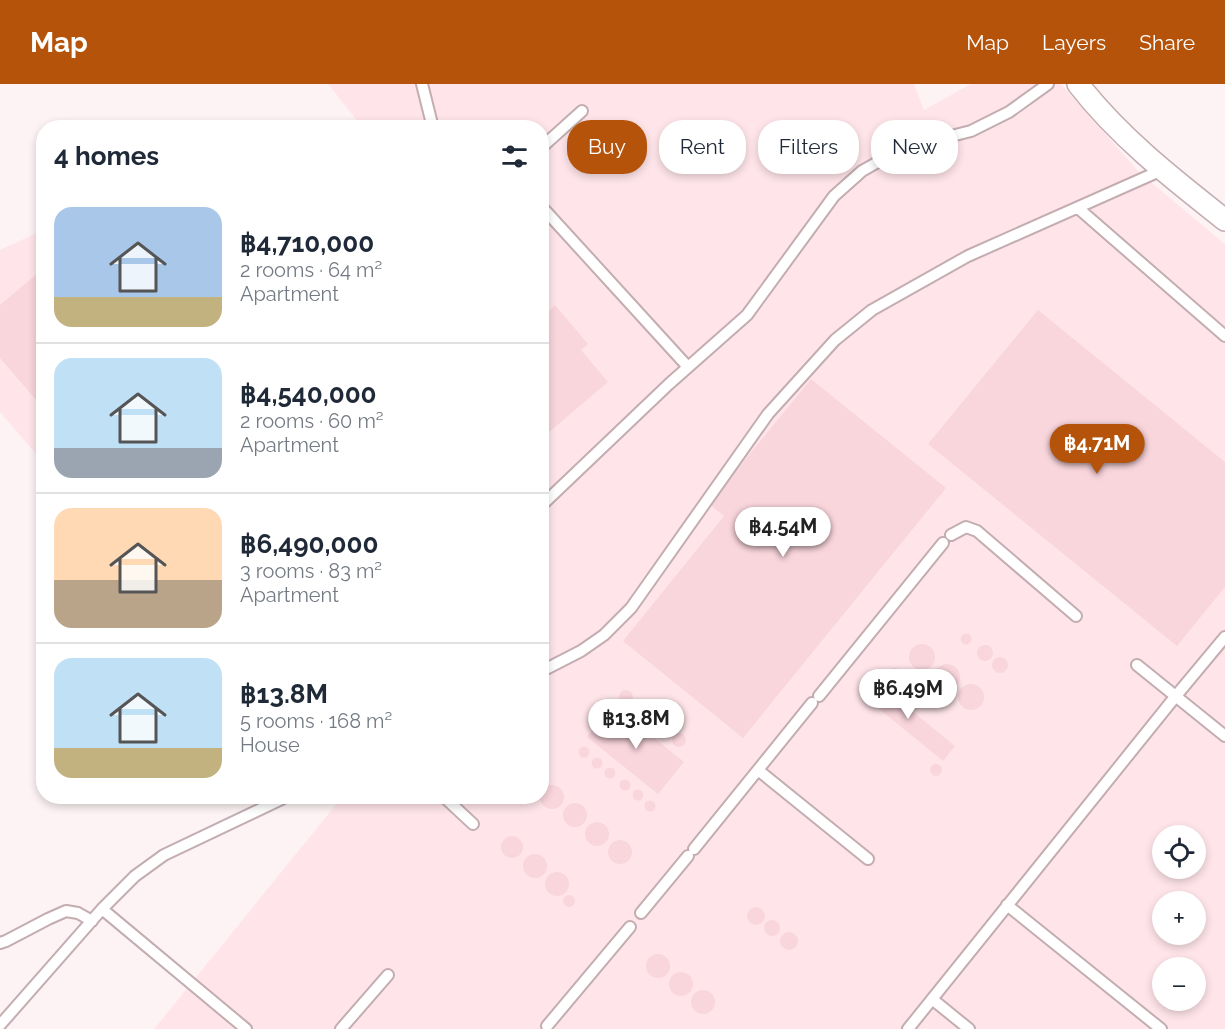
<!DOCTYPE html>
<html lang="en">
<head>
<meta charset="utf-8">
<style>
  body { margin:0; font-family:Raleway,sans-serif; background:#f2f2f3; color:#1f2937; height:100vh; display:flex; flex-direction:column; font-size:22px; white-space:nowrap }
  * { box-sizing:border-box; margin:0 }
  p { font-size:20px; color:#747a83 }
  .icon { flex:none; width:33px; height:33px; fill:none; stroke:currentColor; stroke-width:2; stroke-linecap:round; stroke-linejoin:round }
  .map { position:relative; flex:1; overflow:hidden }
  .side { position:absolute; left:36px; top:36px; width:513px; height:684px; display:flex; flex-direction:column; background:#fff; border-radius:24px; box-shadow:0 3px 9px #0003 }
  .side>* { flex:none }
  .hud { position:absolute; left:567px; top:36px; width:567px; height:54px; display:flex; gap:12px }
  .tools { position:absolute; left:1152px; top:741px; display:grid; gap:12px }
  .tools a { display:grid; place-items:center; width:54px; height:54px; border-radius:50%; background:#fff; box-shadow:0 3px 9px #0003; font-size:30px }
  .price { position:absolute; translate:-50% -51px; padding:0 14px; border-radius:21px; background:#fff; color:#222; font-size:20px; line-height:39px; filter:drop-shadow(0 2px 3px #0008) }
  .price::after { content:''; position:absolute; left:50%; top:36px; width:18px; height:14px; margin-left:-9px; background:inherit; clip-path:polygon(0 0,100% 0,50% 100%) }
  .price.selected { background:#b45309; color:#fff }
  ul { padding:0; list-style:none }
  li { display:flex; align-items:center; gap:18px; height:150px; padding:0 18px }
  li+li { border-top:2px solid #e0e1e3 }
  li span { display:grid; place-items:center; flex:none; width:168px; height:120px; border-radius:18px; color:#555 }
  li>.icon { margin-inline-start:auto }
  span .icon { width:72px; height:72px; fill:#fffc; stroke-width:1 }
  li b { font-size:26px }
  h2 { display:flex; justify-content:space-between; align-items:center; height:72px; padding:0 18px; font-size:26px }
  .chip { padding:0 21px; border-radius:24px; background:#fff; box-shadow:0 3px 9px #0003; font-size:21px; line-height:54px }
  .chip.selected { background:#b45309; color:#fff }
  header { display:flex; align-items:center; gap:36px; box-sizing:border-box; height:84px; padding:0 30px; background:#b45309; color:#fff }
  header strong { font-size:28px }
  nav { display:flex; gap:33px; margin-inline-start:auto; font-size:21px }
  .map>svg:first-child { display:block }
  .built { fill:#ffe5ea; fill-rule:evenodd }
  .building { fill:#f9d5dc }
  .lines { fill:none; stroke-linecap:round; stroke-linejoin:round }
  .lane-casing { stroke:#c3adb1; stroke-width:14 }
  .street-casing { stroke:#c3adb1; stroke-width:24 }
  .lane { stroke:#fff; stroke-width:10 }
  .street { stroke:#fff; stroke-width:21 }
</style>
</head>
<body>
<header>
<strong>Map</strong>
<nav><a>Map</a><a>Layers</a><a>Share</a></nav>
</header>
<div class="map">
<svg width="1225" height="945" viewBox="0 0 1225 945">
  <rect width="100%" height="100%" fill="#fdf3f5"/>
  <!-- built -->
  <path class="built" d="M328,0h586l10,26 47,-26h90l79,89 85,71v785h-1071l188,-232 200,-1v-668l-180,-1zM1162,752h34v32h-34zM1162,818h34v32h-34zM1162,884h34v32h-34z
    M43,146v232l-43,-50v-162z"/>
  <!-- building -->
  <path class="building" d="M44,184v141l-44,-51v-53z
    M542,220l6,8 7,-7 33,39 -7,6 27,32 -66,56z
    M1038,226l187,152v125l-48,59 -249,-202z
    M811,295l135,109 -203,250 -120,-97 101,-125 -15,-12z
    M960.5 555a5.5 5.5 0 1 1 11 0a5.5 5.5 0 1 1-11 0Z
    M909 573a13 13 0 1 1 26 0a13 13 0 1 1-26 0Z
    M977 569a8 8 0 1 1 16 0a8 8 0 1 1-16 0Z
    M992 581a8 8 0 1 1 16 0a8 8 0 1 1-16 0Z
    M934 593a13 13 0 1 1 26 0a13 13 0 1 1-26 0Z
    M887 592a8 8 0 1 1 16 0a8 8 0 1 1-16 0Z
    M900 603a8 8 0 1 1 16 0a8 8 0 1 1-16 0Z
    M874,596l81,66 -12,15 -81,-66z
    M958 613a13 13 0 1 1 26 0a13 13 0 1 1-26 0Z
    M619 613a7 7 0 1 1 14 0a7 7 0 1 1-14 0Z
    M634 624a7 7 0 1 1 14 0a7 7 0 1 1-14 0Z
    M613,621l71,57 -26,32 -71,-57z
    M648 637a7 7 0 1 1 14 0a7 7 0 1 1-14 0Z
    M672 656a7 7 0 1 1 14 0a7 7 0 1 1-14 0Z
    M578.5 668a5.5 5.5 0 1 1 11 0a5.5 5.5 0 1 1-11 0Z
    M591.5 679a5.5 5.5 0 1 1 11 0a5.5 5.5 0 1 1-11 0Z
    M930 686a6 6 0 1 1 12 0a6 6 0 1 1-12 0Z
    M604.5 689a5.5 5.5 0 1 1 11 0a5.5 5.5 0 1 1-11 0Z
    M619.5 701a5.5 5.5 0 1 1 11 0a5.5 5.5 0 1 1-11 0Z
    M540 713a12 12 0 1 1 24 0a12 12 0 1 1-24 0Z
    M632.5 711a5.5 5.5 0 1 1 11 0a5.5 5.5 0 1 1-11 0Z
    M644.5 722a5.5 5.5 0 1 1 11 0a5.5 5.5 0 1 1-11 0Z
    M563 731a12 12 0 1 1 24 0a12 12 0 1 1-24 0Z
    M585 750a12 12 0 1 1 24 0a12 12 0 1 1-24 0Z
    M501 763a11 11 0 1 1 22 0a11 11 0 1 1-22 0Z
    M608 768a12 12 0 1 1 24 0a12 12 0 1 1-24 0Z
    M523 782a12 12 0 1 1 24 0a12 12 0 1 1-24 0Z
    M545 800a12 12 0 1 1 24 0a12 12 0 1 1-24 0Z
    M563 817a6 6 0 1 1 12 0a6 6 0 1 1-12 0Z
    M747 832a9 9 0 1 1 18 0a9 9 0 1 1-18 0Z
    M764 844a8 8 0 1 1 16 0a8 8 0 1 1-16 0Z
    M780 857a9 9 0 1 1 18 0a9 9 0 1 1-18 0Z
    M646 882a12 12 0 1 1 24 0a12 12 0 1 1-24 0Z
    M669 900a12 12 0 1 1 24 0a12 12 0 1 1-24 0Z
    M691 918a12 12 0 1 1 24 0a12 12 0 1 1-24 0Z"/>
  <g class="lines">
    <!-- lane casing -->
    <g class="lane-casing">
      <path id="lane" d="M422,0l11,44
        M542,63l40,-36
        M542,123l146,160
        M1078,124l147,128
        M542,421l127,-121 78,-69 87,-119 28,-25 30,-17 32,-11 47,-12 38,-19 39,-28
        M951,451l15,-8 11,4 99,85
        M1137,581l88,71
        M542,587l39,-20 23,-16 27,-27 137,-194 67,-74 37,-30 96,-54 194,-86
        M819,612l124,-153
        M758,686l110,89
        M443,712l30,28
        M694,765l118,-146
        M1007,821l154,124
        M102,825l144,120
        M641,829l47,-57
        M0,859l6,-2 42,-22 18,-8 12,2 14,8
        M932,915l37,30
        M0,941l102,-116 33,-33 29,-21 124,-59
        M547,942l83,-99
        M341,945l47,-54
        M908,945l267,-332 50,-60"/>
    </g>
    <!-- street casing -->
    <g class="street-casing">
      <path id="street" d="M1078,0c41,53 95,95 147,136"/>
    </g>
    <!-- lane -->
    <use href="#lane" class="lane"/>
    <!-- street -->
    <use href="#street" class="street"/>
  </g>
</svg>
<div class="tools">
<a><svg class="icon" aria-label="locate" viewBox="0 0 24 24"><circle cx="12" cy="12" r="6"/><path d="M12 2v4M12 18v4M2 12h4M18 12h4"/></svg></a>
<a>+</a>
<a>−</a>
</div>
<b class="price selected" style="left:1097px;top:391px">฿4.71M</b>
<b class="price" style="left:783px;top:474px">฿4.54M</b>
<b class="price" style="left:908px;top:636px">฿6.49M</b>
<b class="price" style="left:636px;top:666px">฿13.8M</b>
<div class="hud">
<a class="chip selected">Buy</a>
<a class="chip">Rent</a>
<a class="chip">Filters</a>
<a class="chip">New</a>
</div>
<section class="side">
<h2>4 homes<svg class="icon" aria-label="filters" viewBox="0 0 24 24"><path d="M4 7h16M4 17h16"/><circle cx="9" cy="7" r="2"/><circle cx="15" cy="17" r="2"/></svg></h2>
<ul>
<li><span style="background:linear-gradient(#a9c7e8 75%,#c2b280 0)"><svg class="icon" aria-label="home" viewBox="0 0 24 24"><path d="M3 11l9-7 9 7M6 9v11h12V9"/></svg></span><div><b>฿4,710,000</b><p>2 rooms · 64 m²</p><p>Apartment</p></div></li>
<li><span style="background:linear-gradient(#bfe0f5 75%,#9aa5b1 0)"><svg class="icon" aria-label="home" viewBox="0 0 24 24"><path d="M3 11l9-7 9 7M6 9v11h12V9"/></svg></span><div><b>฿4,540,000</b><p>2 rooms · 60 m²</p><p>Apartment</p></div></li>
<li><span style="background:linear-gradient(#ffd9b3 60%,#b9a48a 0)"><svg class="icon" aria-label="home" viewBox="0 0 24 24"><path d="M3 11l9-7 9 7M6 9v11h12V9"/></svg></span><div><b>฿6,490,000</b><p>3 rooms · 83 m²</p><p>Apartment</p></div></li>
<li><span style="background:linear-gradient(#bfe0f5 75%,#c2b280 0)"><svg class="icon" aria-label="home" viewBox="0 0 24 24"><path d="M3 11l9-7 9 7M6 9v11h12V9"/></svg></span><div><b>฿13.8M</b><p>5 rooms · 168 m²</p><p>House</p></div></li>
</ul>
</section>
</div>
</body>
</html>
